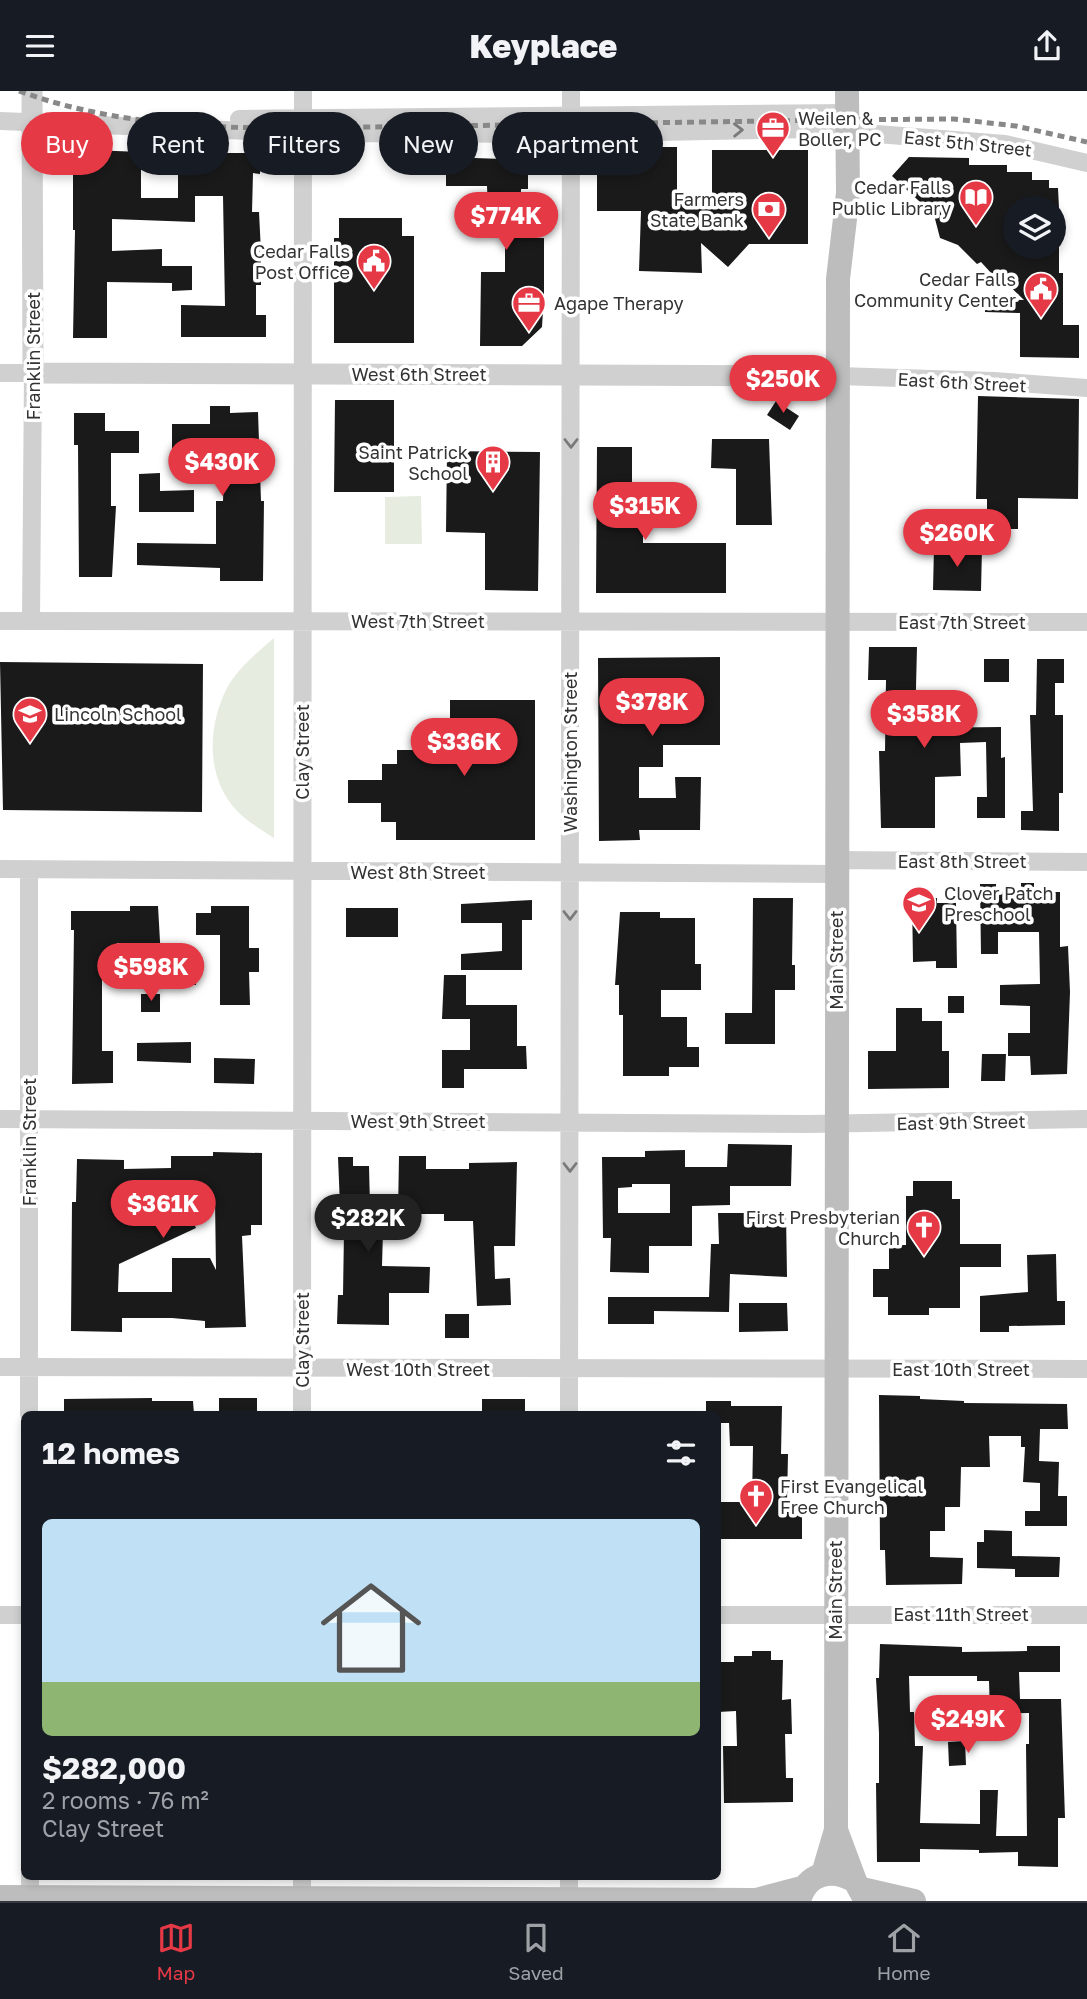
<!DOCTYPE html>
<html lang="en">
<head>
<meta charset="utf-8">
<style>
  body { margin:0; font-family:"Golos Text",sans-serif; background:#20242c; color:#f1f3f6; height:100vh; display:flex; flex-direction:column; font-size:26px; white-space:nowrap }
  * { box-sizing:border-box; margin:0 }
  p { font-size:23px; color:#9ea1a6 }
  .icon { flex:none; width:38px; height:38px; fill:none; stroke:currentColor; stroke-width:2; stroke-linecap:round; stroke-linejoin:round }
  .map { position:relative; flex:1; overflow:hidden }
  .drawer { position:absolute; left:21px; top:1320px; width:700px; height:469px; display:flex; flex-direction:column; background:#171b24; border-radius:10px; box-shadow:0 4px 10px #0003 }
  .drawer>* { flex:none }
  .guide { position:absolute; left:21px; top:21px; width:700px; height:63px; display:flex; gap:14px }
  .fabs { position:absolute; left:1003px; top:105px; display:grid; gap:14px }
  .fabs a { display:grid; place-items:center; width:63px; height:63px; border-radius:50%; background:#171b24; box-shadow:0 4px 10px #0003; font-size:35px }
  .price { position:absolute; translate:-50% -60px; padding:0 16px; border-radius:24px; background:#e63946; color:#fff; font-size:23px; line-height:46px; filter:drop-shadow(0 2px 4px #0008) }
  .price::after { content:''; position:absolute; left:50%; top:42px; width:21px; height:16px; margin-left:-10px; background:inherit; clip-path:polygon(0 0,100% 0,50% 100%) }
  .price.selected { background:#222; color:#fff }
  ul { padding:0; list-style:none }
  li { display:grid; align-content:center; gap:14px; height:371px; padding:0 21px }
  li+li { border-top:2px solid #363941 }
  li span { display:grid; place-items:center; height:217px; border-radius:10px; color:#555 }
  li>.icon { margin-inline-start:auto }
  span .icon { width:126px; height:126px; fill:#fffc; stroke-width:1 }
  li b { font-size:30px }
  h2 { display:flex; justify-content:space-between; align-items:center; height:84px; padding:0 21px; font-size:30px }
  .tag { padding:0 24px; border-radius:32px; background:#171b24; box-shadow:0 4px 10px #0003; font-size:24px; line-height:63px }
  .tag.selected { background:#e63946; color:#fff }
  header { display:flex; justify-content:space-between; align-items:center; height:91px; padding:0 21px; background:#171b24; font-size:32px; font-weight:800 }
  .dock { display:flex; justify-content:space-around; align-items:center; height:98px; border-top:2px solid #363941; background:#171b24; font-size:19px; color:#9ea1a6 }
  .dock a { display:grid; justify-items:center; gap:4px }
  .dock .selected { color:#e63946 }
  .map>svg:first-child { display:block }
  .green { fill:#e6ecdf }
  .building { fill:#1a1a1a; fill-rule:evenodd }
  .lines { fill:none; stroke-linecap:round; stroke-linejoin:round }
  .minor { stroke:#d0d0d0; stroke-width:18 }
  .tertiary { stroke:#d0d0d0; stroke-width:21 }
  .secondary { stroke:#bdbdbd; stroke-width:24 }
  .rail { stroke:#888; stroke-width:5; stroke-dasharray:7 5; stroke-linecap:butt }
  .oneway { stroke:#7a7a7a }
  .labels { text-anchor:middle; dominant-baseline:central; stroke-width:7; stroke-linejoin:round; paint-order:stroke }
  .poi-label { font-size:18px; fill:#333; stroke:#fff; text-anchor:end }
  .street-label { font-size:18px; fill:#333; stroke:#fff }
</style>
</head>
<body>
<header><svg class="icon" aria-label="menu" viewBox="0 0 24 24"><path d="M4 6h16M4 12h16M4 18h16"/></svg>Keyplace<svg class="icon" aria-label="share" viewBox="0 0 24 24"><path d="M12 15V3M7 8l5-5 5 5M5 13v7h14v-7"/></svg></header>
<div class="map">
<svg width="1087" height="1810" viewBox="0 0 1087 1810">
  <rect width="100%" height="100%" fill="#fff"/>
  <!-- green -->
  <path class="green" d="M421,405l1,48h-37v-47z
    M274,547v200c-12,-8 -26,-16 -36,-26 -32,-33 -31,-83 -12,-122 11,-22 31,-37 48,-52z"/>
  <!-- building -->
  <path class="building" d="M597,56h80v50l35,1v-48h96v94h-59l-21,23 -27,-24 1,30 -63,-2 2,-60h-44z
    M65,58l76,3v46h37v-36h40v-9h42v21l-7,-1 -1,39h7l2,40v33h-5v30h10v22h-85v-32l44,1 -2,-110h-28v26l-83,-3v32l50,-2v17h30v24l-20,1v-8l-65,-1v56h-34l2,-108h-2v-60h-8z
    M446,66l82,3v29h-7l-1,49h24v56l-2,33 -20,19h-42l1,-74h24v-37h-16l-2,-49h-41z
    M909,66l60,1v7h38v7h25v8h17v8h9l1,20h-44v39h44v26h4v52h16v33l-59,-1v-44l-35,-1v-13l39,1 -28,-27 -4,1 -11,-12 -4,2 -19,-19 -18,-7 -6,-23 -42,-39z
    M339,127h63v18h12v107h-80v-105h5z
    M978,305l101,3 -1,100 -60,-1v31h-31v-30h-11z
    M335,309h59v92h-60z
    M776,310l23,15 -9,14 -23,-15z
    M210,315h20v7l28,-1 3,89h3l-1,80h-43v-13l-83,-3v-22l79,1v-43h7l1,-33 -36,1v-20h-16v-25h38z
    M74,322h31v18h34v22h-28v53h5l-4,71h-33l-1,-132h-4z
    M712,348h57l3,86h-36v-56l-25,-1z
    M597,356h35v50h11v46h83v50h-130z
    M447,360l93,1 -2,139 -53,-1v-57l-39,-1z
    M160,382v18l34,-1v22h-55v-38z
    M934,456l48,1 -1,43 -48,-1z
    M869,556h48l-2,81 86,-1v31l4,-1v61h-28v-21h10l-1,-55 -26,1 1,33 -26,1v51h-54l-2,-77h6l1,-71h-18z
    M720,566v88h-57v22h-24v31h37l-1,-21h26l-1,53h-61l1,10 -41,1 -1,-183z
    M984,568h25v23h-25z
    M1037,568h27v24h-9v32h8v78h-4v38l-38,-1v-19h12l-3,-96h6z
    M0,571l203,2 -1,148 -199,-2z
    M450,609h85v140h-139v-18h-15v-19h-33v-23h34v-16h15v-14h41v-13h12z
    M1021,792h13v9h26v55l8,-1 2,46 -3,82 -36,1 -1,-19h-22v-23h22v-27l-30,-1v-20l40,-1 -1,-52h-41v22h-17l-1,-70h16v7l25,1z
    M753,807h40l-1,67h3v25h-20v54h-50v-31h27z
    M912,807h25v5h19l1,65h-21v-7l-23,1z
    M532,809v20h-10v50h-61v-16l41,-3v-28h-41v-19z
    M130,815h28l3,53 -16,1v-16l-28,-1v37h-15v71h11v32l-41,1 2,-154h-3v-19h59z
    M211,815h38v42h10v24h-10l1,33h-30v-70h-24v-22h15z
    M346,817h52v29h-52z
    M620,821h40v6h35v46h6v26h-40v27h26v30h12v20h-30v9h-46v-61h-4v-30h-4z
    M195,865l1,29h-21v-28z
    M444,884h22v30h51v41h9l1,23h-63v19h-22v-38h28v-31h-28z
    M141,903h19v18h-19z
    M948,905h16v17h-16z
    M896,917h26v13h20v30h7v37l-81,1v-38h28z
    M191,951v21l-54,-2v-18z
    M982,963h24l-1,27h-24z
    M214,967l41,1 -1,25 -40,-1z
    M728,1053l64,1 -1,41h-61v19l-38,1v40h-43v27l-39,-1 1,-34h-8l-1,-81h43v-6l40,-1v17h42zM632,1093h38v29h-52v-25l14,-1z
    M213,1061l49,1v72h-11v10l-9,1 4,91 -41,1v-7l-33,-3h-50v14l-51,-1 1,-129h4l1,-43 47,1v9l47,-1v-12h42zM159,1094h37l-1,14 20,1 1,70 -6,-12h-38v34h-54l1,-28 77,-36 -7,-16 -30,14z
    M399,1065h27v13h43v-6l48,-1 -2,84h-21l1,33 15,-1 1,27 -34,1 -4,-85h-29v-7h-46z
    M338,1066h15v9h16l1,40h18v25h-5l-1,35 48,1 -1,26h-40v32l-52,-1 1,-29h5l1,-64h-3z
    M913,1090h39v18h8v45h41v23h-41v41h-31v7h-41v-18h-15v-28h16v-24h17v-49h7z
    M718,1122h68l1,64 -57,-3 -1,38 -75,-1v13h-46v-27h101l2,-53h8z
    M1056,1163l1,47h8v24l-56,1v6h-29v-36l48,-4 -1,-37z
    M739,1212h48l1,28 -49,1z
    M445,1223h24v24h-24z
    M879,1304l41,1v3l44,2v2l103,1 1,25h-28l-1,32 20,1 -1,34h9v30h-42v-15h15v-28l-17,-1 2,-35h-4v-11h-32l1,31h-29l-1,40h-15v24h-15v26l33,1 -1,26 -76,1 -1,-35h-5z
    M152,1307v3h41l1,13h-130v-15z
    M219,1307h38v16h-38z
    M482,1308h43v15h-43z
    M706,1310h25v5h51l-1,48h7l-1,48h15v37h-84v-37h34l1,-56h-23l-1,-23h-11v-9h-12z
    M984,1439l28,1v25l48,1 -1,20h-44v-8l-38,-1v-26h7z
    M880,1553l82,3v5l65,-1v-5h33v26h-41l1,27h41l4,119h-7v49l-40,-1v-14l-39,1v-3l-59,-1v13h-43l-1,-79h3v-50l-3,-55h3zM909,1585h68v5h12l1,33 39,-1v31h-3l1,92h-31l2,-46h-18v34l-60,-1 3,-77h-8l-1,-34h-4z
    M752,1560h19v9h12l-1,40 9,-1 1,35h-7l1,44h7v24l-69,1 -1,-57h14l-1,-35 -18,1v-50h16v-6h18z
    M965,1650l1,24 -17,1 -1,-24z"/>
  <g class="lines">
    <!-- minor -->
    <path class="minor" d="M239,28l610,-6
      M0,30l303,12 245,1 265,-5 192,15 82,19
      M0,282h33l-2,248
      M838,285l156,5 93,7
      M0,530l1087,1
      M836,769l251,2
      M0,778l836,5
      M29,778v545
      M0,1028l809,5 278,-5
      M0,1276l1087,2
      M302,1323l1,-1323
      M569,1323l2,-1323
      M0,1524h24
      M718,1524h369
      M30,1785v25
      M569,1785v25
      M302,1810v-25"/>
    <!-- tertiary -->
    <path class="tertiary" d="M32,0l1,282 805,3"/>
    <!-- secondary -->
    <path class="secondary" d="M836,1739l2,-1551 10,-86 -1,-102
      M823,1783l13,-44 19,51
      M862,1798l52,12
      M0,1806l756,3
      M759,1810l-3,-1 49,-13
      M799,1810c7,-28 33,-34 56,-20l11,20"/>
    <!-- rail -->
    <path class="rail" d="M19,0c131,48 277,36 415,35 173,-2 347,-6 520,-7l62,7 71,16"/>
  </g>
  <!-- one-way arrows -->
  <defs><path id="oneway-chevron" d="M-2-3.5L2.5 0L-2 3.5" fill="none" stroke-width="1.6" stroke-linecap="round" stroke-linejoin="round" transform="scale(1.75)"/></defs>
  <g class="oneway">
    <use href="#oneway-chevron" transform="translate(738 39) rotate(-1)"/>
    <use href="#oneway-chevron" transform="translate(571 352) rotate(90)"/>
    <use href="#oneway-chevron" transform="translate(570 824) rotate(90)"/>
    <use href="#oneway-chevron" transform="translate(570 1076) rotate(90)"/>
  </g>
  <!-- icons -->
  <defs>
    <g id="office-pin" transform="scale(1.75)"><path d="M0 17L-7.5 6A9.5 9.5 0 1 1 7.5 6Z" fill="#e63946" stroke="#fff"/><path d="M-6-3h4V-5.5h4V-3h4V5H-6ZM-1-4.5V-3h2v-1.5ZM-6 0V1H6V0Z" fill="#fff"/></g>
    <g id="library-pin" transform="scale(1.75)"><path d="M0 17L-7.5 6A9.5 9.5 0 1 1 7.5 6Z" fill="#e63946" stroke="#fff"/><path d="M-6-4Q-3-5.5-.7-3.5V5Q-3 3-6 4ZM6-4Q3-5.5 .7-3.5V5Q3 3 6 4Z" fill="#fff"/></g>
    <g id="bank-pin" transform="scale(1.75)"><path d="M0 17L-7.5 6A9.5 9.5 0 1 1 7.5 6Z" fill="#e63946" stroke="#fff"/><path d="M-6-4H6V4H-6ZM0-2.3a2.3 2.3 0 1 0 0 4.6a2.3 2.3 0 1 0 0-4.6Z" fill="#fff"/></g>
    <g id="civic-pin" transform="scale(1.75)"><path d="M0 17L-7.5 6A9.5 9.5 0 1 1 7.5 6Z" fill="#e63946" stroke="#fff"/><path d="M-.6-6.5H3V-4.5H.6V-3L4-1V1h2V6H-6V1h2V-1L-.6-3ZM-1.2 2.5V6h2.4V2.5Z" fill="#fff"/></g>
    <g id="building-pin" transform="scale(1.75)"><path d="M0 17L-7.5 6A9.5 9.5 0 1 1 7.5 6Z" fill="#e63946" stroke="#fff"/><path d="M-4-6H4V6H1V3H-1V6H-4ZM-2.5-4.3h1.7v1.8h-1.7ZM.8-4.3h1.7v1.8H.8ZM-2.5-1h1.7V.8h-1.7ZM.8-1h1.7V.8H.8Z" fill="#fff"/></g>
    <g id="school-pin" transform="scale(1.75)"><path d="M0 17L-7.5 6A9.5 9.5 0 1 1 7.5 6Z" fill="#e63946" stroke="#fff"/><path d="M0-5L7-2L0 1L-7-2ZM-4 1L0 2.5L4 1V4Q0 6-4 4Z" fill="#fff"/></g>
    <g id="church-pin" transform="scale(1.75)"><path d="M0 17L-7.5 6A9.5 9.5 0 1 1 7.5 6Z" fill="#e63946" stroke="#fff"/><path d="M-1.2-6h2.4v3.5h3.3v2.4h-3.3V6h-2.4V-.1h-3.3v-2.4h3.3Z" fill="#fff"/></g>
  </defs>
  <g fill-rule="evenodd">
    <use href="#office-pin" x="773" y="37"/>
    <use href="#library-pin" x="976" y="106"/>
    <use href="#bank-pin" x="769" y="118"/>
    <use href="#civic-pin" x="374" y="170"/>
    <use href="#civic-pin" x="1041" y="198"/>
    <use href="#office-pin" x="529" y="212"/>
    <use href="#building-pin" x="493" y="371"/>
    <use href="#school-pin" x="30" y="623"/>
    <use href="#school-pin" x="919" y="812"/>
    <use href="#church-pin" x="924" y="1136"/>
    <use href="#church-pin" x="756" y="1405"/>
  </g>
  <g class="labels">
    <!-- poi labels -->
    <g class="poi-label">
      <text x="798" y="27" text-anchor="start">Weilen &amp;<tspan x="798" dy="21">Boller, PC</tspan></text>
      <text x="951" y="96">Cedar Falls<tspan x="951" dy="21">Public Library</tspan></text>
      <text x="744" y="108">Farmers<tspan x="744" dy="21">State Bank</tspan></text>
      <text x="350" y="160">Cedar Falls<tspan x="350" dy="21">Post Office</tspan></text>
      <text x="1016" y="188">Cedar Falls<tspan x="1016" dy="21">Community Center</tspan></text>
      <text x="554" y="212" text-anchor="start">Agape Therapy</text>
      <text x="468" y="361">Saint Patrick<tspan x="468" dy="21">School</tspan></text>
      <text x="54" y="623" text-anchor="start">Lincoln School</text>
      <text x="944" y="802" text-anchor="start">Clover Patch<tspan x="944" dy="21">Preschool</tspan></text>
      <text x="900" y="1126">First Presbyterian<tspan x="900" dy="21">Church</tspan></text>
      <text x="780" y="1395" text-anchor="start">First Evangelical<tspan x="780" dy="21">Free Church</tspan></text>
    </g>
    <!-- street labels -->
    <g class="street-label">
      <text transform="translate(968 52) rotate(6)">East 5th Street</text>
      <text transform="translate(33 265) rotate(-90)">Franklin Street</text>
      <text x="419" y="283">West 6th Street</text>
      <text transform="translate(962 291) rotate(3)">East 6th Street</text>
      <text x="418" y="530">West 7th Street</text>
      <text x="962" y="531">East 7th Street</text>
      <text transform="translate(302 661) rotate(-90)">Clay Street</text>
      <text transform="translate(570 661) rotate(-90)">Washington Street</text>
      <text x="962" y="770">East 8th Street</text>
      <text x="418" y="781">West 8th Street</text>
      <text transform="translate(836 869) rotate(-90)">Main Street</text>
      <text x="418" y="1030">West 9th Street</text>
      <text transform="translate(961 1031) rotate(-1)">East 9th Street</text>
      <text transform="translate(29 1051) rotate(-90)">Franklin Street</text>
      <text transform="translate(302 1249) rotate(-90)">Clay Street</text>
      <text x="418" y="1278">West 10th Street</text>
      <text x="961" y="1278">East 10th Street</text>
      <text transform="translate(835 1499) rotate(-90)">Main Street</text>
      <text x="961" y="1523">East 11th Street</text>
    </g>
  </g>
</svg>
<div class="fabs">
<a><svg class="icon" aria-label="layers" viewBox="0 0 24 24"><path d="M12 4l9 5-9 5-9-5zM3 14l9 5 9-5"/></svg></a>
</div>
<b class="price" style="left:506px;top:161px">$774K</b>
<b class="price" style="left:783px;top:324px">$250K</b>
<b class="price" style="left:222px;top:407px">$430K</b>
<b class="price" style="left:645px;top:451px">$315K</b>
<b class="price" style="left:957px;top:478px">$260K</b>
<b class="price" style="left:652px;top:647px">$378K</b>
<b class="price" style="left:924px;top:659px">$358K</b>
<b class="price" style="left:464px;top:687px">$336K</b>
<b class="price" style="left:151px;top:912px">$598K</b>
<b class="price" style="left:163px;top:1149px">$361K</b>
<b class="price selected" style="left:368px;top:1163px">$282K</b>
<b class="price" style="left:968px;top:1664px">$249K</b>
<div class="guide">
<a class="tag selected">Buy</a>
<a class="tag">Rent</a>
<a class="tag">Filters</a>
<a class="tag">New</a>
<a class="tag">Apartment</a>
</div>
<section class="drawer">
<h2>12 homes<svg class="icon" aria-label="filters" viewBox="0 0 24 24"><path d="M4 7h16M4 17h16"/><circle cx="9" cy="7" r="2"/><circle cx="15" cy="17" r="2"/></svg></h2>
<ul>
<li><span style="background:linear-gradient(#bfe0f5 75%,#8fb573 0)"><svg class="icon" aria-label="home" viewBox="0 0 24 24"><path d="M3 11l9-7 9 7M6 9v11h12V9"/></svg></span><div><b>$282,000</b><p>2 rooms · 76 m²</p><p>Clay Street</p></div></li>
</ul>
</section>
</div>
<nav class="dock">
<a class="selected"><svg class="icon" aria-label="map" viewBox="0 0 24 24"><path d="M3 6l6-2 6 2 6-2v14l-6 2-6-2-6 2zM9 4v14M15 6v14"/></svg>Map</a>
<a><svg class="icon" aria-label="saved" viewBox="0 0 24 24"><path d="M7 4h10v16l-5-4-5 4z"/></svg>Saved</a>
<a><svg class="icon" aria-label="home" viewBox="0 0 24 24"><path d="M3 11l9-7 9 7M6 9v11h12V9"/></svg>Home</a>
</nav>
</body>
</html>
